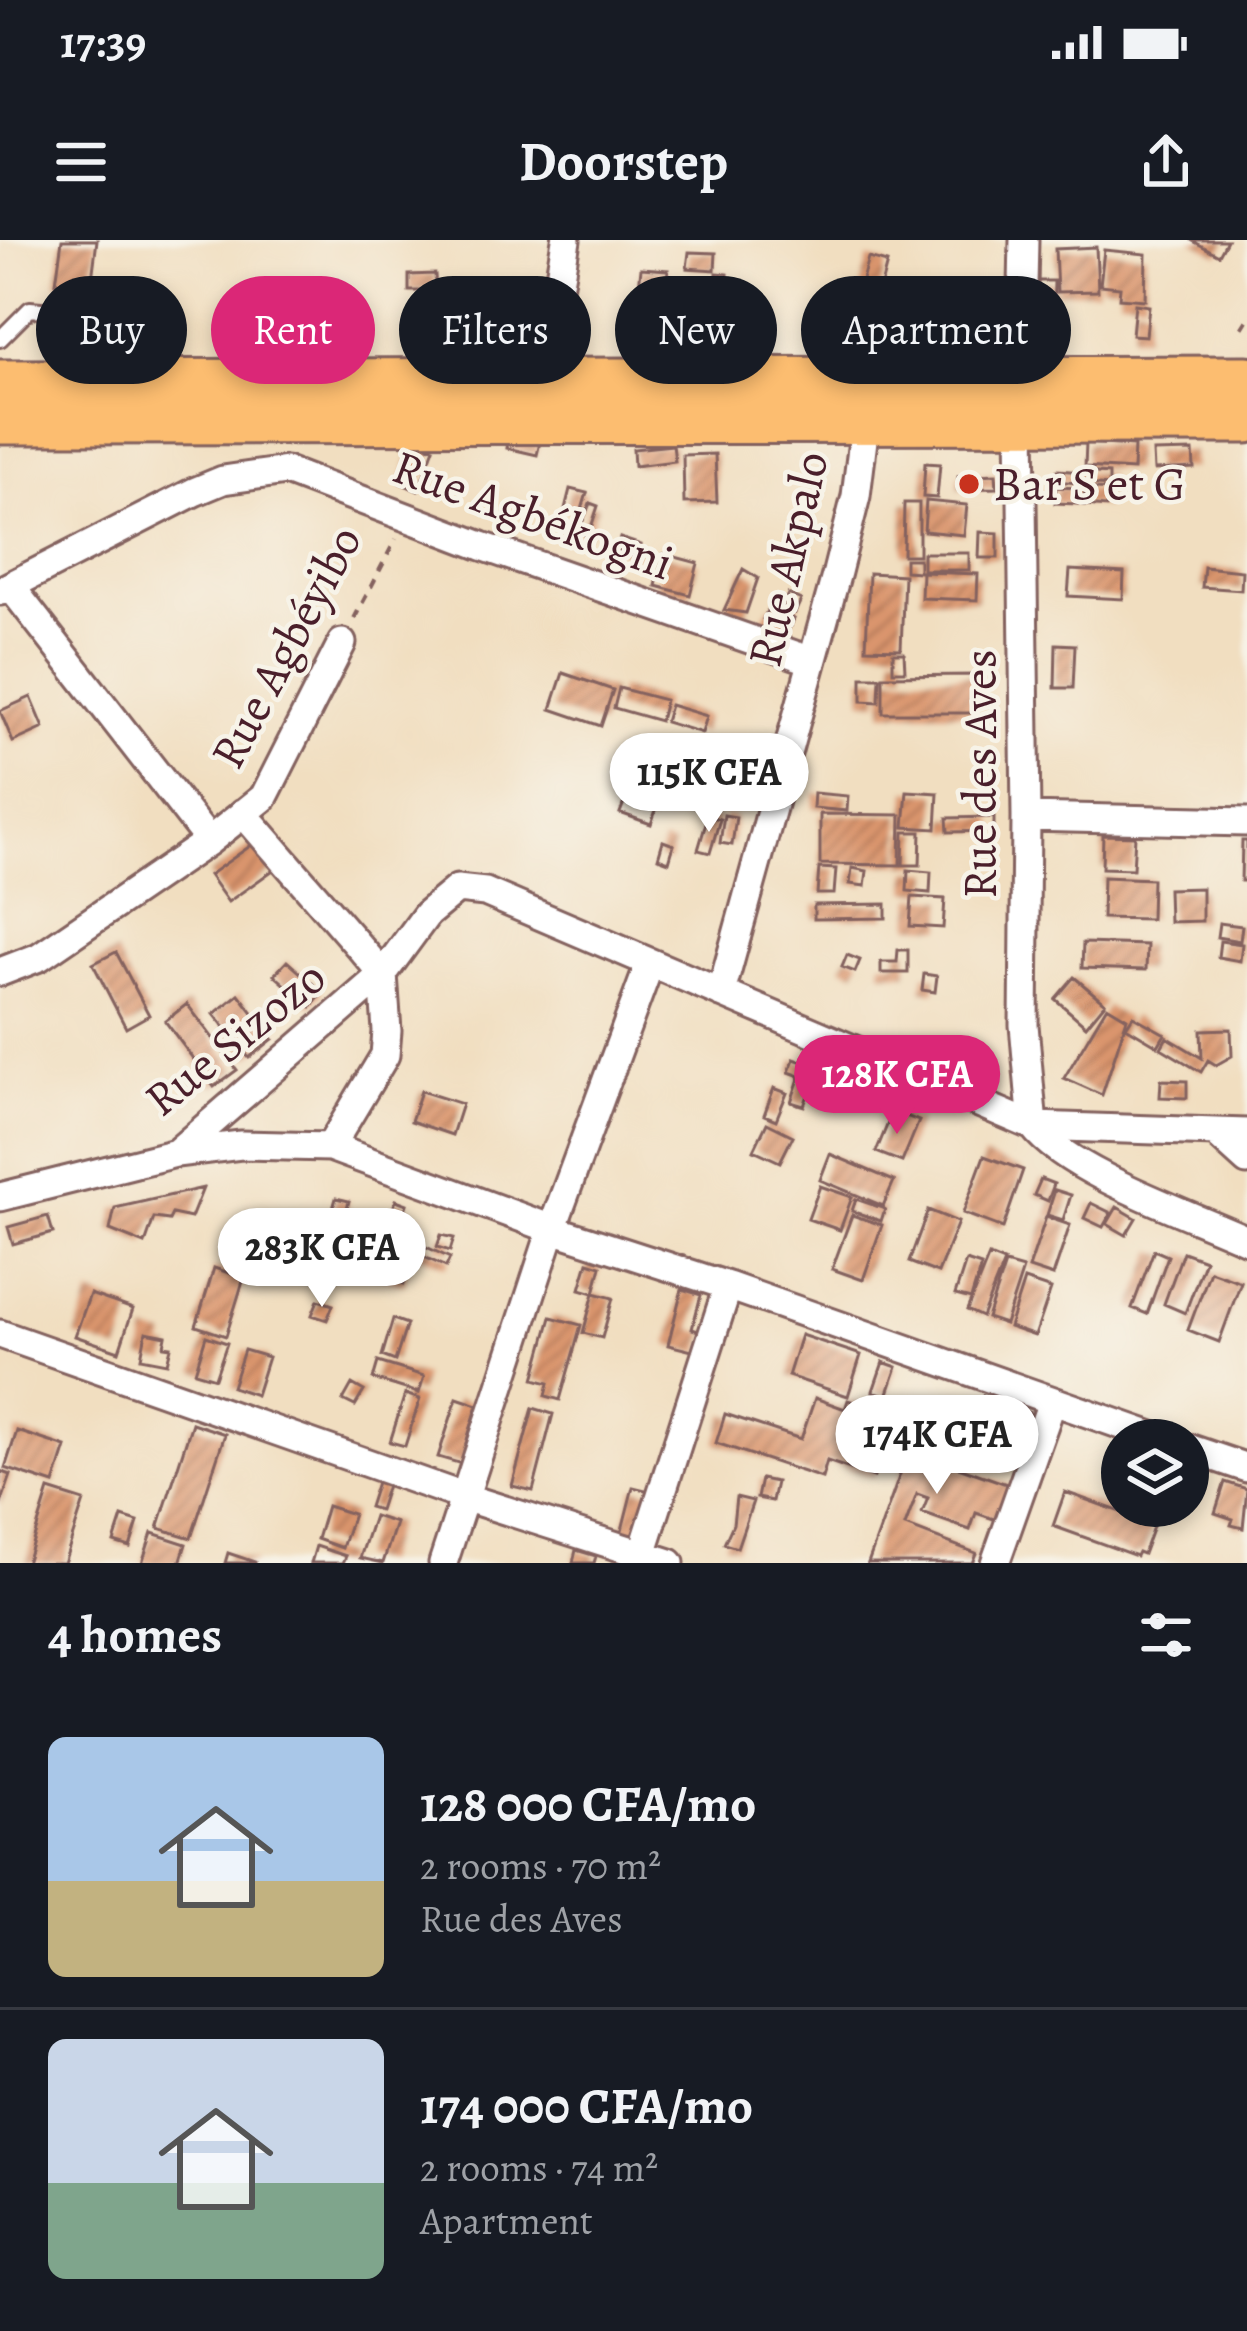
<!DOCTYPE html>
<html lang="en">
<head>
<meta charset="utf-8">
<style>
  body { margin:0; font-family:Alegreya,serif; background:#242831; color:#f1f3f6; height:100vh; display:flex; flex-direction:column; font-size:45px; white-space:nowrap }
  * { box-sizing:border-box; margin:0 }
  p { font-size:39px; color:#9ea1a6 }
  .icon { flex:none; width:66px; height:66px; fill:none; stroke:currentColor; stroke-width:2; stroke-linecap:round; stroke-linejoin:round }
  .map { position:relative; height:1323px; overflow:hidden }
  .sheet { display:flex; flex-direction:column; background:#171b24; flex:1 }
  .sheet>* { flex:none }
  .guide { position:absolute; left:36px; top:36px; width:1176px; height:108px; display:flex; gap:24px }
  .tools { position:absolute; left:1101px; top:1179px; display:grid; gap:24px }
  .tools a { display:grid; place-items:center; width:108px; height:108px; border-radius:50%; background:#171b24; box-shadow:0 6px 18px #0003; font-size:60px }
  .price { position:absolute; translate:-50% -102px; padding:0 27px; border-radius:42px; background:#fff; color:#222; font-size:39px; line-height:78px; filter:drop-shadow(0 3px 6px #0008) }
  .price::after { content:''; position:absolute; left:50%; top:72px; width:36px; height:27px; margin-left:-18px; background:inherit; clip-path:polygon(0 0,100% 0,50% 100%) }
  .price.on { background:#db2777; color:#fff }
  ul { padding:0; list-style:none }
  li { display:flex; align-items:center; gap:36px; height:300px; padding:0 48px }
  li+li { border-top:3px solid #363941 }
  li span { display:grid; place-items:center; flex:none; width:336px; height:240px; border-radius:18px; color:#555 }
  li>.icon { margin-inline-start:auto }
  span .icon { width:144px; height:144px; fill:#fffc; stroke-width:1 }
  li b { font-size:51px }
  h2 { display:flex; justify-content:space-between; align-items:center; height:144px; padding:0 48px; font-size:51px }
  .pill { padding:0 42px; border-radius:54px; background:#171b24; box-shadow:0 6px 18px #0003; font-size:42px; line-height:108px }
  .pill.on { background:#db2777; color:#fff }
  .status { display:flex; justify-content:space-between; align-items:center; height:84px; padding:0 60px; background:#171b24; direction:ltr }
  .status svg { height:33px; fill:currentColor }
  header { display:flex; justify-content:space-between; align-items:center; height:156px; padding:0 48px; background:#171b24; font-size:54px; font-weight:700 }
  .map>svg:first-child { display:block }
  .building { fill:url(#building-hatch) }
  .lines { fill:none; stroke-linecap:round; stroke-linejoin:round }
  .service-casing { stroke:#84625f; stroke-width:20 }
  .minor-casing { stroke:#84625f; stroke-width:33 }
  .primary-casing { stroke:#84625f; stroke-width:51 }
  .path { stroke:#84625f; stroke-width:4.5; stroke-dasharray:9 9; stroke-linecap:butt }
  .service { stroke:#fff; stroke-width:14 }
  .minor { stroke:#fff; stroke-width:27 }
  .primary { stroke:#fcbd6f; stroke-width:45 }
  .poi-dot { fill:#c8321e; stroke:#f7f3e8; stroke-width:4.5 }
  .labels { text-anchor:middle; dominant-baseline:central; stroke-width:9; stroke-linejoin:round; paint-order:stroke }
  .poi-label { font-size:48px; fill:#4a1f2b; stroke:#f7f3e8; text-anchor:start }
  .street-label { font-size:48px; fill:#4a1f2b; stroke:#f7f3e8 }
</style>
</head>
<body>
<div class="status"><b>17:39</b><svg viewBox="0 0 49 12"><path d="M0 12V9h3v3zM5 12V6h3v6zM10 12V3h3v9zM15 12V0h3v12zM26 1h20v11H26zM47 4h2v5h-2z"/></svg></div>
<header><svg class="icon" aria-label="menu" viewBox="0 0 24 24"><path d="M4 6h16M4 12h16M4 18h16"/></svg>Doorstep<svg class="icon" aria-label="share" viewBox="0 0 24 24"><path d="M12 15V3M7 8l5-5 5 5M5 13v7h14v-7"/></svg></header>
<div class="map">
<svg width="1247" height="1323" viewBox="0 0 1247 1323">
  <defs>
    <pattern id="building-hatch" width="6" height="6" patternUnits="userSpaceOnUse" patternTransform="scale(3)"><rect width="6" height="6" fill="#da956d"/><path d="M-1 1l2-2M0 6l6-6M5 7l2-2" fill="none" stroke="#b3795a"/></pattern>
  </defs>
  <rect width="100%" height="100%" fill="#f7f3e8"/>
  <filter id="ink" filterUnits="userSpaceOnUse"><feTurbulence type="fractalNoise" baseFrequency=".00833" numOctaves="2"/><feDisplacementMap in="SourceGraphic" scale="24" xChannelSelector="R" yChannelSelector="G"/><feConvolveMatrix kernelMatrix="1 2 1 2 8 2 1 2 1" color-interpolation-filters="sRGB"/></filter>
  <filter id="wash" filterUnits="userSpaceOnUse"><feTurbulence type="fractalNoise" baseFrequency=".004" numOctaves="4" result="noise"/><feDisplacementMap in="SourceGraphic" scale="48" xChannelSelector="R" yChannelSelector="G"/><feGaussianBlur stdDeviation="2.7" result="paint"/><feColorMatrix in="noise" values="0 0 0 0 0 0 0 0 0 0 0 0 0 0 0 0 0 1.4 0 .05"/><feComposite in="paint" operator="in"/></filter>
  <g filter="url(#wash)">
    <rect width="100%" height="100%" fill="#f1dec0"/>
    <g id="blocks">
      <!-- building -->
      <path class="building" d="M62,0h35l-6,47 -35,-4z
        M1191,0h36l-8,15z
        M1096,7l2,44 -41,1 -2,-43z
        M1104,10l42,4 -1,46 -26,-2 1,-11 -20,-2z
        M689,12l27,1 -1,17 -28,-2z
        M868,18l19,5 -15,56 -19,-6z
        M641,28l27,2 -2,20 -27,-3z
        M717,33l11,1 -1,19 -11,-1z
        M435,34l1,17h-27v-16z
        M1033,41h21l-1,45h-20z
        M1135,64l14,2 -3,30 -14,-1z
        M879,69l36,1 -1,25 -36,-1z
        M510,191l31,7 -4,17 -30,-7z
        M416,202l18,6 -16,43 -18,-8z
        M1086,203l48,3 -1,24 -48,-3z
        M673,205l2,16 -41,5 -1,-17z
        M1193,211l1,17 -40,2 -1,-18z
        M715,214l2,48 -33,1 -1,-48z
        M925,223l15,1 -3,34 -14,-1z
        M1057,230l52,4v12l-53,-5z
        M996,234l1,14 -39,1v-13z
        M1056,247l23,1 -1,16 -23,-1z
        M1085,248l23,2 -2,17 -23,-2z
        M570,249l17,4 -6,20 -16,-4z
        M926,261l41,4 -3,30 -40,-4z
        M590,263l8,3 -10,31 -9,-6z
        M904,263h15v52h-16z
        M980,292l18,1v25h-19z
        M620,298l21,7 -4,12 -21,-7z
        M923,313h46v17h-46z
        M664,314l34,9 -8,32 -34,-9z
        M905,319h14v13l-14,-1z
        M1204,327l38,4 -1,19 -39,-3z
        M743,329l15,9 -12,35 -22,-3z
        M1070,330l54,3 -1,26 -55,-3z
        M922,332l56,2 -1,26 -56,-2z
        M869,333l35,2 -3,74 -35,-1z
        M788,354l13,6 -6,13 -13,-7z
        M769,366l25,13 -6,12 -25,-12z
        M1056,404l19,1 -2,43h-18z
        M893,413h11l1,18h-12z
        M563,433l50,17 -12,36 -50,-17z
        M974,435v38h-91v-37z
        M862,437h18l-1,25 -17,-1z
        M619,448l46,12 -5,21 -46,-13z
        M31,457l13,31 -31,14 -13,-31z
        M670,465l37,11 -5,17 -37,-11z
        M639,522l30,12 -18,50 -31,-11z
        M907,551l31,2 -2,36 -32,-2z
        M814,553l34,3 -1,15 -34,-3z
        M820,574l81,1 -1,50 -80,-1z
        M724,575l12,2 -4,28 -12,-2z
        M708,576l12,3 -10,34 -12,-3z
        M994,577v14l-46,1 -1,-14z
        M904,592h17l-1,33h-17z
        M1103,595l32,1 -2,33 -31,-1z
        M260,599l19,27 -51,36 -19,-27z
        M663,601l11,4 -5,17 -11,-4z
        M1242,601h5v40h-6z
        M819,628l17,1 -2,25h-17z
        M852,628l15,3 -2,15 -15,-2z
        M908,630l23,2 -1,21 -23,-2z
        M1103,637l49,2 -1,40 -49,-1z
        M1202,648v33l-33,1 -1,-33z
        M912,657l33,2 -2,29 -33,-2z
        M886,664v14l-72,1v-14z
        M1219,683l23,3 -2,15 -23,-4z
        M1220,701l22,3 -2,17 -22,-4z
        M1083,703l64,2 -1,25 -64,-2z
        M898,710h10v23h-27v-11h16z
        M116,712l33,63 -23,13 -33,-64z
        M847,715l13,5 -5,12 -13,-5z
        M287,721l36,32 -12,14 -37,-32z
        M924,734l13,2 -2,16 -13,-2z
        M1074,737l31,26 -19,23 -31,-27z
        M239,754l34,45 -24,19 -35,-44z
        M187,764l50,66 -23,17 -49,-66z
        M1107,766l20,12 -25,77 -38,-17z
        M1133,776l32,18 -7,12 -32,-19z
        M1231,789l1,27 -16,9 -8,-5 -7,12 -40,-24 6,-11 35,21 -1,-28z
        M794,819l24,8 -14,39 -13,-4 9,-26 -11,-4z
        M864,821l19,9 -12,25 -18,-9z
        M1161,840l26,1v17l-27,-1z
        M774,848l13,5 -11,27 -12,-5z
        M421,851l41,13 -10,31 -41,-14z
        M893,871l26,10 -17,41 -26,-10z
        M767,883l26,13 -13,26 -26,-12z
        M830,914l64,27 -11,25 -63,-26z
        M984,916l39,14 -20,58 -40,-15z
        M1041,939l13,5 -6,17 -14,-6z
        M820,946l32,11 -12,33 -32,-11z
        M203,948l-12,30 -19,-4 -3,6 -15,-2 -9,26 -35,-14 5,-22z
        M1055,950l16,5 -8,25 -16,-5z
        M336,958l13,3 -23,81 -13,-3z
        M856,959l29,10 -4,12 -29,-10z
        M396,960l11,4 -6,17 -11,-4z
        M1091,963l20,10 -8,14 -19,-9z
        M1117,967l19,11 -10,17 -19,-11z
        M928,970l30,12 -20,51 -29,-11z
        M852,975l30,10 -19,55 -31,-11z
        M48,976l5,17 -40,11 -5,-17z
        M1046,977l24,8 -17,51 -24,-8z
        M384,993l32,8 -12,43 -31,-8z
        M441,995l13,3 -4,13 -13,-4z
        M422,1005l28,13 -4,9 -28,-13z
        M1154,1010l14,6 -21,58 -15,-6z
        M1183,1012l22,8 -20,53 -21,-9z
        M262,1016l15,5 -2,8 -16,-5z
        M989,1016l15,6 -22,55 -15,-7z
        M966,1021l15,5 -10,33 -16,-4z
        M588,1022l13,4 -7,27 19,5 -11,40 -19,-5 11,-40 -14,-4z
        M1005,1024l18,5 -18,55 -18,-6z
        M214,1028l30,10 -18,58 -30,-10z
        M1210,1031l31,11 -22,60 -31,-12z
        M1024,1040l27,9 -16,47 -26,-9z
        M682,1049l19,6 -9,34 13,4 -5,20 -32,-8z
        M90,1054l43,15 -14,42 -44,-15z
        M318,1060l15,5 -6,15 -15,-5z
        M551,1077l30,8 -21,75 -14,-4 3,-13 -15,-4z
        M393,1079l14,5 -12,37 -13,-5z
        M146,1092l20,4 -2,10 7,1 -4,16 -26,-5z
        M801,1095l60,20 -13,41 -60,-20z
        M206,1096l21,7 -12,35 -20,-6z
        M244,1110l24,7 -12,38 -24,-8z
        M378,1122l46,14 -5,17 -46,-14z
        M883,1122l14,5 -10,29 -14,-5z
        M352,1144l12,7 -9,15 -12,-6z
        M405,1154l15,5 -15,47 -15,-4z
        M983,1156l50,18 3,6 -5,14 -55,-20z
        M888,1157l12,4 -26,76 -47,-16 -5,17 -106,-35 9,-29 76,25 14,-41 30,11 3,-9 13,4 -12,38 21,7z
        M457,1158l21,7 -12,38 12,4 -6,20 -34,-10z
        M925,1165l38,13 -16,45 68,24 -12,35 -27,-9 -6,17 -48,-17 6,-15 -11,-4 -12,32 71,27 -4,10h-104z
        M533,1168l20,6 -20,77 -21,-5z
        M192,1183l33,11 -34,104 -33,-10z
        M17,1191l49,16 -12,37 -49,-16z
        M0,1231l11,4 -10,29h-1z
        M761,1239l15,3 -4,19 -15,-3z
        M377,1242l10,3 -8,25 -10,-3z
        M1225,1242l22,7 -4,39 -12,-3 2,-6 -18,-6z
        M633,1247l21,5 -13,48 -20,-6z
        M49,1250l35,11 -20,62h-38z
        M1065,1252l89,32 -11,30 -5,-2 -2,4 -83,-30z
        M736,1257l17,4 -16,47 -13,-4 9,-20z
        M327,1266l26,8 -11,34 -25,-9z
        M374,1276l22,7 -13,40 -23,-5z
        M122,1277l16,5 -8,25 -16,-5z
        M152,1293l34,11 -6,19h-38z
        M316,1306l30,10 -3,7h-32z
        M576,1310l20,6 -2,7h-21z
        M228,1313l27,9v1h-30z"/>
    </g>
  </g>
  <g filter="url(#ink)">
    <use href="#blocks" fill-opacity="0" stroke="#84625f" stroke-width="3"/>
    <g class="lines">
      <!-- service casing -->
      <g class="service-casing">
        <path id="service" d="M0,99l30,-30 45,4 44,59"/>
      </g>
      <!-- minor casing -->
      <g class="minor-casing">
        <path id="minor" d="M1021,139l3,-139
          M548,141l3,-50 15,-91
          M1021,181l5,396 -2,208 9,101
          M11,347l198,254
          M0,351l194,-99 29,-12 63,-9 196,75 330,115
          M243,573l140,161 4,57 -2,24 -55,92
          M1026,577l221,5
          M0,732l39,-15 170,-116 55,-44 78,-154
          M721,753l116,-421 19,-76 9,-72
          M1033,886l214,7
          M1215,892l32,29
          M176,913l65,-8 89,2 222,82 176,57 436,154
          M0,957l176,-44 207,-179 44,-60 30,-25 28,3 548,234c36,47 157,88 214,114
          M0,1094l467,164 203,65
          M1188,1208l59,20
          M642,1314l86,-268
          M443,1323l109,-334 98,-266
          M995,1323l57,-161"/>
      </g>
      <!-- primary casing -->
      <g class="primary-casing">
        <path id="primary" d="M0,143l1247,-4
          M0,181l1247,-1"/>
      </g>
      <!-- path -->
      <path class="path" d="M1242,88l5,-8
        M354,379l42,-80"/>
      <!-- service -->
      <use href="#service" class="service"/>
      <!-- minor -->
      <use href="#minor" class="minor"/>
      <!-- primary -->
      <use href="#primary" class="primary"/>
    </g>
  </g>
  <!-- markers -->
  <circle class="poi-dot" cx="969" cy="244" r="12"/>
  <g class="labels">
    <!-- poi labels -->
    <g class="poi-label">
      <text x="993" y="244">Bar S et G</text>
    </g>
    <!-- street labels -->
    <g class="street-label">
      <text transform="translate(533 275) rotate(20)">Rue Agbékogni</text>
      <text transform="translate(788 319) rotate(-77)">Rue Akpalo</text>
      <text transform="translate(286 407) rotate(-62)">Rue Agbéyibo</text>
      <text transform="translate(980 534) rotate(-90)">Rue des Aves</text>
      <text transform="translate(235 798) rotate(-39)">Rue Sizozo</text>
    </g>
  </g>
</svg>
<div class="tools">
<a><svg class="icon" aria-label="layers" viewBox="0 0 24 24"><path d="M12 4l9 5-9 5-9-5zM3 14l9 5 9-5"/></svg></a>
</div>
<b class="price" style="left:709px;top:595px">115K CFA</b>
<b class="price on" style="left:897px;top:897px">128K CFA</b>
<b class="price" style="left:322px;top:1070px">283K CFA</b>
<b class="price" style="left:937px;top:1257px">174K CFA</b>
<div class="guide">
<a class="pill">Buy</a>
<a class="pill on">Rent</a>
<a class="pill">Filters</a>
<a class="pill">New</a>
<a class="pill">Apartment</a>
</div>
</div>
<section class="sheet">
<h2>4 homes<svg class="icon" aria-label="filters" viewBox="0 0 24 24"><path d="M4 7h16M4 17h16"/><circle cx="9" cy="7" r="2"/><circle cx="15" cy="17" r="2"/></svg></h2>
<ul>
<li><span style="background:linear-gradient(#a9c7e8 60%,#c2b280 0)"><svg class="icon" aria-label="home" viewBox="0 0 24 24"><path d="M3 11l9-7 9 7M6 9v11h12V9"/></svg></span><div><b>128 000 CFA/mo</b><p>2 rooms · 70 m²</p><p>Rue des Aves</p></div></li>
<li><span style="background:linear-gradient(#c9d6e8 60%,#7fa58c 0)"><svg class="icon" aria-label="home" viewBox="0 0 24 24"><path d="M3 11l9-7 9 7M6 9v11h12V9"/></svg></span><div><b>174 000 CFA/mo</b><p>2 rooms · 74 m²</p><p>Apartment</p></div></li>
</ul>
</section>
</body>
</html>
